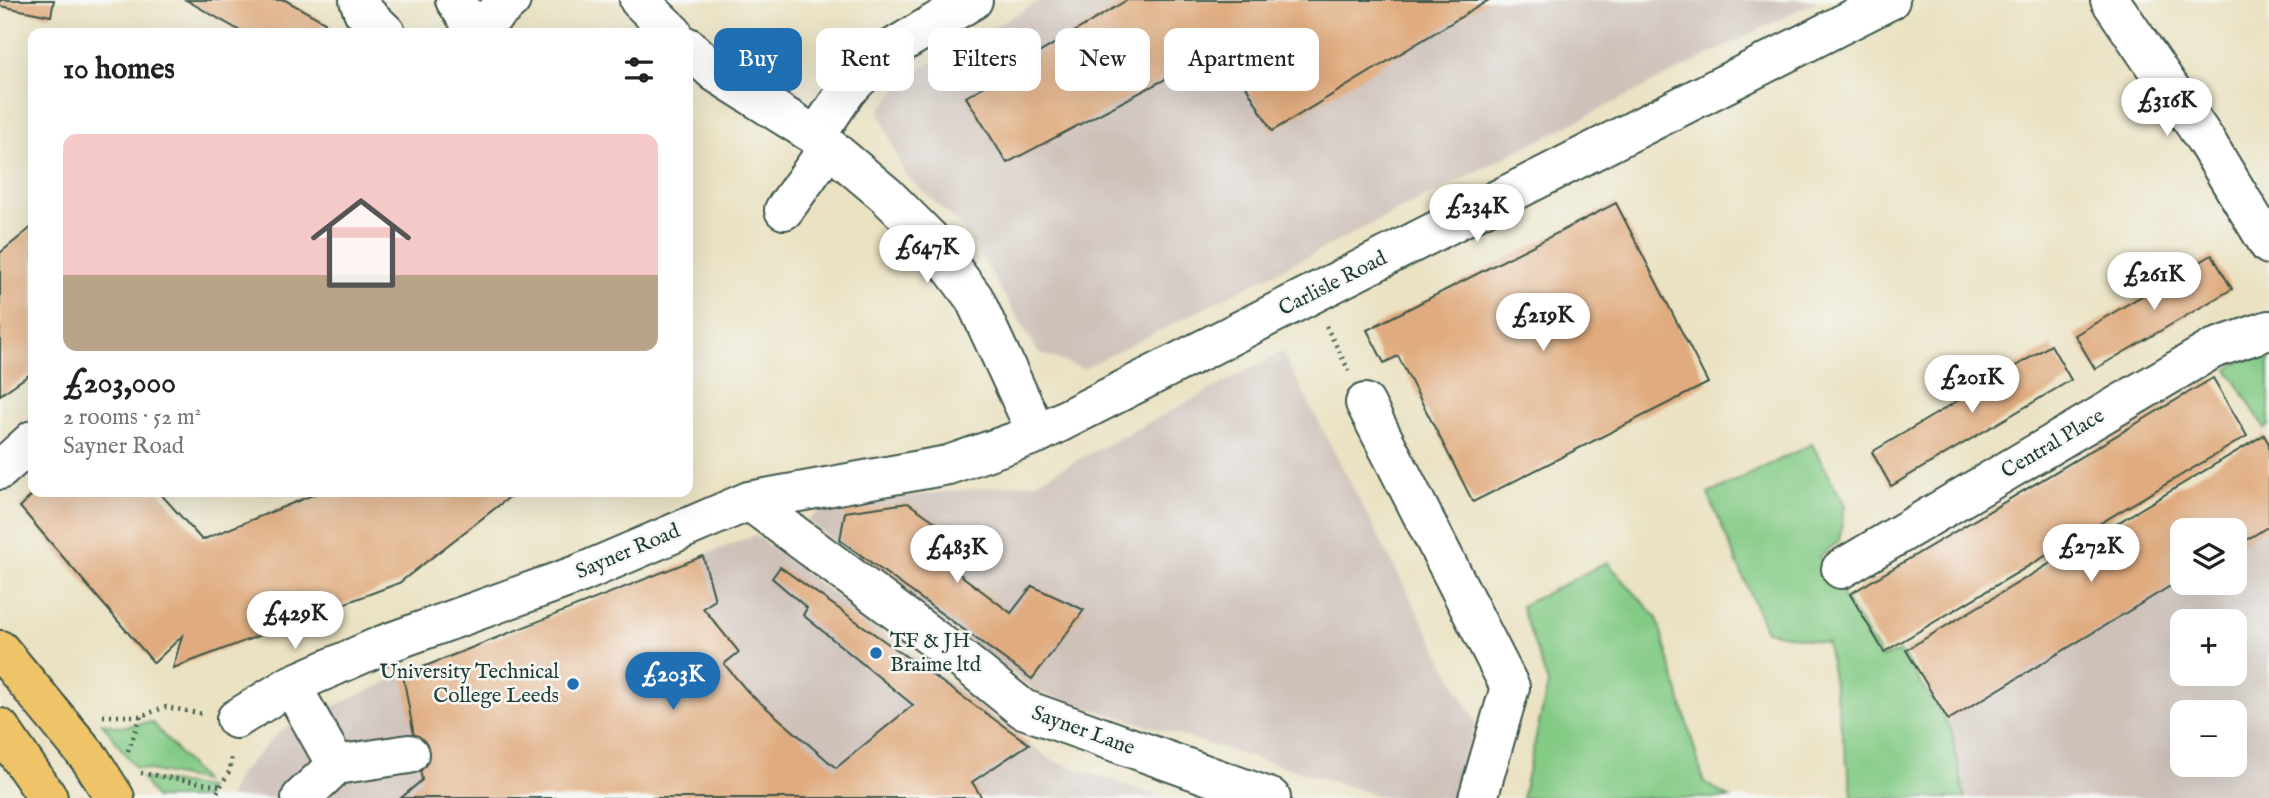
<!DOCTYPE html>
<html lang="en">
<head>
<meta charset="utf-8">
<style>
  body { margin:0; font-family:"IM FELL English",serif; background:#f6f6f6; color:#222; height:100vh; display:flex; flex-direction:column; font-size:26px; white-space:nowrap }
  * { box-sizing:border-box; margin:0 }
  p { font-size:23px; color:#767676 }
  .icon { flex:none; width:38px; height:38px; fill:none; stroke:currentColor; stroke-width:2; stroke-linecap:round; stroke-linejoin:round }
  .map { position:relative; flex:1; overflow:hidden }
  .panel { position:absolute; left:28px; top:28px; width:665px; height:469px; display:flex; flex-direction:column; background:#fff; border-radius:14px; box-shadow:0 7px 28px #0002 }
  .panel>* { flex:none }
  .top-card { position:absolute; left:714px; top:28px; width:665px; height:63px; display:flex; gap:14px }
  .controls { position:absolute; left:2170px; top:518px; display:grid; gap:14px }
  .controls a { display:grid; place-items:center; width:77px; height:77px; border-radius:14px; background:#fff; box-shadow:0 7px 28px #0002; font-size:35px }
  .price { position:absolute; translate:-50% -60px; padding:0 16px; border-radius:24px; background:#fff; color:#222; font-size:23px; line-height:46px; filter:drop-shadow(0 2px 4px #0008) }
  .price::after { content:''; position:absolute; left:50%; top:42px; width:21px; height:16px; margin-left:-10px; background:inherit; clip-path:polygon(0 0,100% 0,50% 100%) }
  .price.selected { background:#1f6fb2; color:#fff }
  ul { padding:0; list-style:none }
  li { display:grid; align-content:center; gap:14px; height:371px; padding:0 35px }
  li+li { border-top:2px solid #e0e0e0 }
  li span { display:grid; place-items:center; height:217px; border-radius:14px; color:#555 }
  li>.icon { margin-inline-start:auto }
  span .icon { width:126px; height:126px; fill:#fffc; stroke-width:1 }
  li b { font-size:30px }
  h2 { display:flex; justify-content:space-between; align-items:center; height:84px; padding:0 35px; font-size:30px }
  .tag { padding:0 24px; border-radius:14px; background:#fff; box-shadow:0 7px 28px #0002; font-size:24px; line-height:63px }
  .tag.selected { background:#1f6fb2; color:#fff }
  .map>svg:first-child { display:block }
  .industrial { fill:#cec1ba; fill-rule:evenodd }
  .green { fill:#84cb86; stroke:#52845d; stroke-width:2 }
  .building { fill:#e0ab7e }
  .lines { fill:none; stroke-linecap:round; stroke-linejoin:round }
  .minor-casing { stroke:#3d5649; stroke-width:42 }
  .major-casing { stroke:#3d5649; stroke-width:42 }
  .path { stroke:#3d5649; stroke-width:4.5; stroke-dasharray:2 5; stroke-linecap:butt }
  .minor { stroke:#fff; stroke-width:38 }
  .major { stroke:#efc469; stroke-width:38 }
  .poi-dot { fill:#1f6fb2; stroke:#f6f6f2; stroke-width:2.5 }
  .labels { text-anchor:middle; dominant-baseline:central; stroke-width:5; stroke-linejoin:round; paint-order:stroke }
  .street-label { font-size:21px; fill:#1f3d34; stroke:#f6f6f2 }
  .poi-label { font-size:21px; fill:#1f3d34; stroke:#f6f6f2; text-anchor:start }
</style>
</head>
<body>
<div class="map">
<svg width="2269" height="798" viewBox="0 0 2269 798">
  <rect width="100%" height="100%" fill="#f6f6f2"/>
  <filter id="ink" filterUnits="userSpaceOnUse"><feTurbulence type="fractalNoise" baseFrequency=".0143" numOctaves="2"/><feDisplacementMap in="SourceGraphic" scale="14" xChannelSelector="R" yChannelSelector="G"/><feConvolveMatrix kernelMatrix="1 2 1 2 8 2 1 2 1" color-interpolation-filters="sRGB"/></filter>
  <filter id="wash" filterUnits="userSpaceOnUse"><feTurbulence type="fractalNoise" baseFrequency=".00686" numOctaves="4" result="noise"/><feDisplacementMap in="SourceGraphic" scale="28" xChannelSelector="R" yChannelSelector="G"/><feGaussianBlur stdDeviation="1.57" result="paint"/><feColorMatrix in="noise" values="0 0 0 0 0 0 0 0 0 0 0 0 0 0 0 0 0 1.4 0 .05"/><feComposite in="paint" operator="in"/></filter>
  <g filter="url(#wash)">
    <rect width="100%" height="100%" fill="#eae2c2"/>
    <!-- industrial -->
    <path class="industrial" d="M1041,0h777l-735,369 -45,-17 -73,-122 -61,-56 -25,-63 28,-34z
      M1282,352l194,371 -24,75h-66l-349,-106 -230,-171 21,-16 208,-23z
      M2264,435l5,9v354h-304l-17,-78 -42,-70zM2182,530h53v53h-53zM2182,621h53v53h-53zM2182,712h53v53h-53z
      M755,535l296,225 114,38h-937l11,-24 42,-44 122,-55z"/>
    <!-- green -->
    <path class="green" d="M2269,345v81l-4,3 -37,-60z
      M1812,444l33,61 -6,36 -20,16 62,100 20,-5 50,78 14,68h-112l-26,-155 -61,-12 -58,-137z
      M1607,562l50,56 47,164 25,16h-207l26,-114 -27,-78z
      M152,722l51,59 -68,-14 -33,-44 18,4z
      M142,778l66,10 -3,10h-50z"/>
    <g id="blocks">
      <!-- building -->
      <path class="building" d="M0,0h54l-3,16 -51,-10z
        M186,0h99l40,22 -8,11h-73z
        M1127,0h362l-217,131 -48,-83 -217,115 -41,-66z
        M1616,203l92,180 -235,119 -75,-146 -14,7 -17,-33z
        M33,226v146l-33,23v-142z
        M2212,255l20,34 -137,80 -20,-34z
        M2051,345l20,35 -180,106 -19,-34z
        M2213,378l34,58 -363,216 -34,-58z
        M2264,435l5,9v82l-34,21v-17h-53v49l-234,141 -42,-70z
        M35,492h124l43,48 118,-48h196l-117,91 -226,85 9,-32 -28,27 -134,-156z
        M908,503l55,38 -13,26 61,46 21,-27 52,24 -52,69 -192,-139 5,-28z
        M703,556l12,44 -12,8 36,44 -15,12 24,28 88,76 77,-63 -110,-90 4,-7 -35,-30 8,-11 249,177 -57,38 10,16h-581l21,-18 -19,-105z"/>
    </g>
  </g>
  <g filter="url(#ink)">
    <use href="#blocks" fill-opacity="0" stroke="#3d5649" stroke-width="2"/>
    <g class="lines">
      <!-- minor casing -->
      <g class="minor-casing">
        <path id="minor" d="M359,0l4,11 23,22
          M455,0l21,31
          M639,0l34,33
          M2110,0l96,141 63,104
          M474,33l37,-33
          M688,47l28,26 100,63 70,59 43,43 45,60 63,136
          M816,136l31,-46 36,-36 90,-54
          M784,210l45,-63
          M1365,403l145,284 -32,111
          M0,470l33,-30
          M749,501l216,161 58,47 248,89
          M1841,569l372,-220 56,-19
          M291,685l45,80
          M236,719l55,-34 94,-41 194,-70 170,-73 199,-36 89,-31 853,-434
          M301,798l35,-33 73,-11"/>
      </g>
      <!-- major casing -->
      <g class="major-casing">
        <path id="major" d="M0,650l91,110 24,38
          M0,728l48,70"/>
      </g>
      <!-- path -->
      <path class="path" d="M1326,326l23,45
        M103,716h38l25,-9 37,7
        M128,751l13,-35
        M141,773l79,13
        M214,798l16,-28 2,-16"/>
      <!-- minor -->
      <use href="#minor" class="minor"/>
      <!-- major -->
      <use href="#major" class="major"/>
    </g>
  </g>
  <!-- markers -->
  <g class="poi-dot">
    <circle cx="876" cy="653" r="7"/>
    <circle cx="573" cy="684" r="7"/>
  </g>
  <g class="labels">
    <!-- street labels -->
    <g class="street-label">
      <text transform="translate(1333 284) rotate(-27)">Carlisle Road</text>
      <text transform="translate(2053 444) rotate(-31)">Central Place</text>
      <text transform="translate(628 552) rotate(-23)">Sayner Road</text>
      <text transform="translate(1083 731) rotate(20)">Sayner Lane</text>
    </g>
    <!-- poi labels -->
    <g class="poi-label">
      <text x="890" y="641">TF &amp; JH<tspan x="890" dy="24">Braime ltd</tspan></text>
      <text x="559" y="672" text-anchor="end">University Technical<tspan x="559" dy="24">College Leeds</tspan></text>
    </g>
  </g>
</svg>
<div class="controls">
<a><svg class="icon" aria-label="layers" viewBox="0 0 24 24"><path d="M12 4l9 5-9 5-9-5zM3 14l9 5 9-5"/></svg></a>
<a>+</a>
<a>−</a>
</div>
<b class="price" style="left:2167px;top:138px">£316K</b>
<b class="price" style="left:1477px;top:244px">£234K</b>
<b class="price" style="left:927px;top:285px">£647K</b>
<b class="price" style="left:2154px;top:312px">£261K</b>
<b class="price" style="left:1543px;top:353px">£219K</b>
<b class="price" style="left:1972px;top:415px">£201K</b>
<b class="price" style="left:2091px;top:584px">£272K</b>
<b class="price" style="left:957px;top:585px">£483K</b>
<b class="price" style="left:295px;top:651px">£429K</b>
<b class="price selected" style="left:673px;top:712px">£203K</b>
<div class="top-card">
<a class="tag selected">Buy</a>
<a class="tag">Rent</a>
<a class="tag">Filters</a>
<a class="tag">New</a>
<a class="tag">Apartment</a>
</div>
<section class="panel">
<h2>10 homes<svg class="icon" aria-label="filters" viewBox="0 0 24 24"><path d="M4 7h16M4 17h16"/><circle cx="9" cy="7" r="2"/><circle cx="15" cy="17" r="2"/></svg></h2>
<ul>
<li><span style="background:linear-gradient(#f6c9c9 65%,#b9a48a 0)"><svg class="icon" aria-label="home" viewBox="0 0 24 24"><path d="M3 11l9-7 9 7M6 9v11h12V9"/></svg></span><div><b>£203,000</b><p>2 rooms · 52 m²</p><p>Sayner Road</p></div></li>
</ul>
</section>
</div>
</body>
</html>
